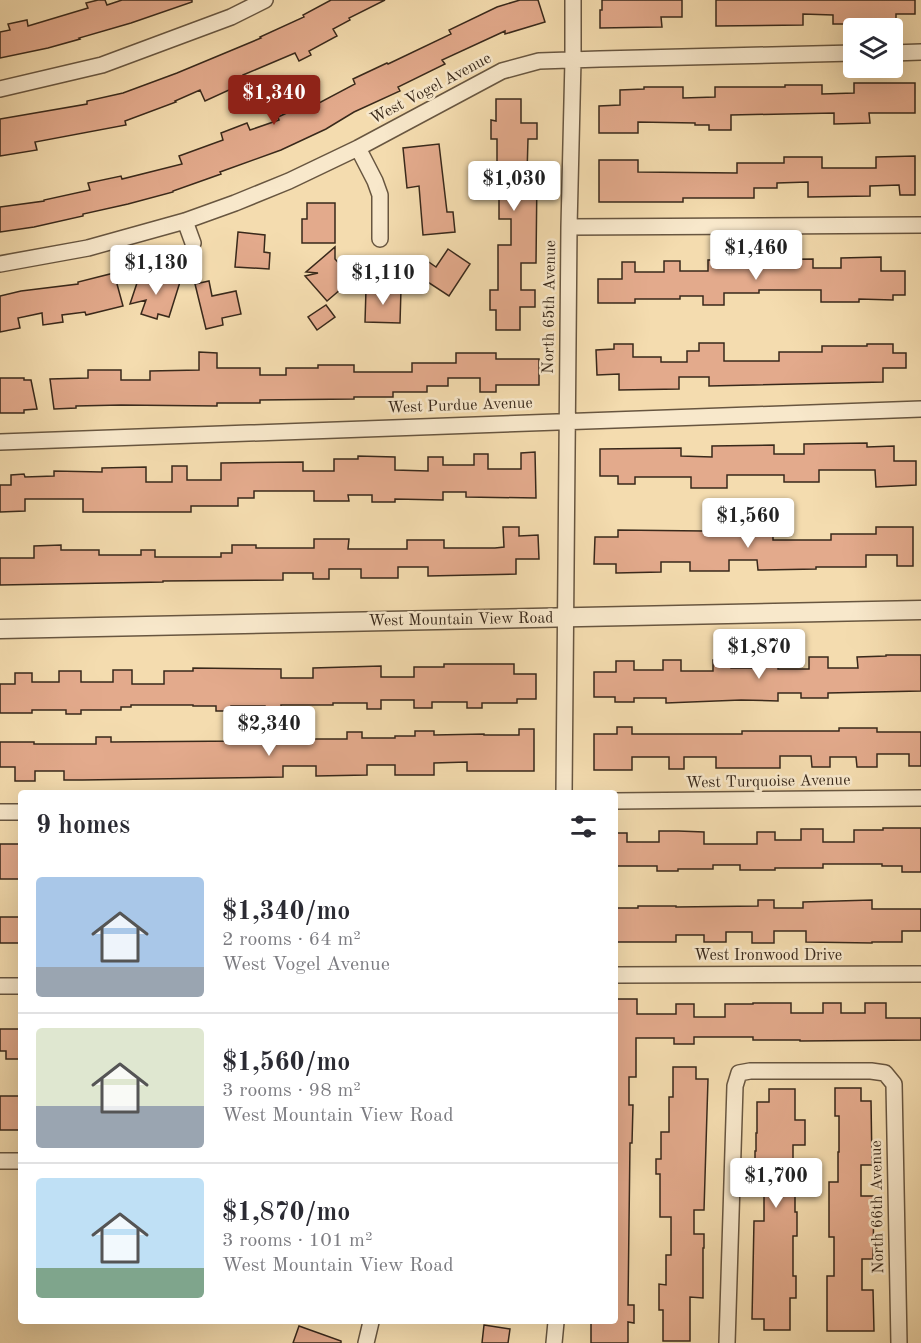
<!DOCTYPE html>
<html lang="en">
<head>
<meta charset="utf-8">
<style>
  body { margin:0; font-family:"Old Standard TT",serif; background:#f2f2f3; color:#2b2b33; height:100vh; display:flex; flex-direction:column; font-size:22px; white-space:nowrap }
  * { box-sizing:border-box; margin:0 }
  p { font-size:20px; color:#7c7c81 }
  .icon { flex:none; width:33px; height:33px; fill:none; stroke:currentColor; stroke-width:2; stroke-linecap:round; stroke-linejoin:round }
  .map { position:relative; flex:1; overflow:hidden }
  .sheet { position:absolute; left:18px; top:790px; width:600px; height:534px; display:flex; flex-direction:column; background:#fff; border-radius:6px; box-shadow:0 6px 24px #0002 }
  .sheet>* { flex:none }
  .fabs { position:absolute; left:843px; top:18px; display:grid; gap:12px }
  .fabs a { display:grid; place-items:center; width:60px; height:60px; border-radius:6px; background:#fff; box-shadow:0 6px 24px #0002; font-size:30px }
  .price { position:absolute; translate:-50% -51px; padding:0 14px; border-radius:6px; background:#fff; color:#222; font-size:20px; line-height:39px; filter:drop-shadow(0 2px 3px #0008) }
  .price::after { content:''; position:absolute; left:50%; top:36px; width:18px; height:14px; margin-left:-9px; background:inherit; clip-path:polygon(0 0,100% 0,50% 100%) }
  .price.current { background:#8f2418; color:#fff }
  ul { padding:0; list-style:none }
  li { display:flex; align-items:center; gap:18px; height:150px; padding:0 18px }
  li+li { border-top:2px solid #e1e1e2 }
  li span { display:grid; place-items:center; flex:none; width:168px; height:120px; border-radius:6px; color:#555 }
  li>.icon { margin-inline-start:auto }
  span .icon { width:72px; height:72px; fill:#fffc; stroke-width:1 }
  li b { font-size:26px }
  h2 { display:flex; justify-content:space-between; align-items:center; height:72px; padding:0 18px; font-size:26px }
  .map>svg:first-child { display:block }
  .building { fill:#e3aa8c; stroke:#39291b; stroke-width:1.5 }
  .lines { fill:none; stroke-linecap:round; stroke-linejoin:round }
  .minor-casing { stroke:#685640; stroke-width:18 }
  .tertiary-casing { stroke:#685640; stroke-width:21 }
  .minor { stroke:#f8e8cb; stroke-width:15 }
  .tertiary { stroke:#f8e8cb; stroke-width:18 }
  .labels { text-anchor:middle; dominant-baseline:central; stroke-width:5; stroke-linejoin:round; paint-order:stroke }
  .street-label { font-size:16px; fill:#39291b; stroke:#f8e8cb }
</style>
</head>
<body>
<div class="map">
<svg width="921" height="1343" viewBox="0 0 921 1343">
  <rect width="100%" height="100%" fill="#f4dcaf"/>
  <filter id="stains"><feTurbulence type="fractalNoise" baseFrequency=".00333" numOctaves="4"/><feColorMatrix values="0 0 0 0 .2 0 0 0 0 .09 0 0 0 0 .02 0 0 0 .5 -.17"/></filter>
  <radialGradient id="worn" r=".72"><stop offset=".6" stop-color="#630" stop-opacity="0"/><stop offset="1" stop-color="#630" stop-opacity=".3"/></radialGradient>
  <!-- building -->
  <path class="building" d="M98,0h7l2,5 15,-5h70v2l-61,21 -52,15 1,1 -32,9 -48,10v-26l10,-2 -2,-6 19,-4 1,6 60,-18 -2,-5z
    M331,0h54l-36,18 1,2 -17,9 4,7 -28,15 2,4 -12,6 -4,-8 -52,22 5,12 -16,6 -1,-4 -26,12 -5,-11 -25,11 1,1 -51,19 1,4 -91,17 2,8 -37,6v-37l87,-15v-3l36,-8 54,-20 84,-35 -1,-1 44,-20 -1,-2z
    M520,0h18l7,22 -40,12v-3l-63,29 3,4 -47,23 2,4 -46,21 -28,17 -45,21 -61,22 1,2 -48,17v1l-45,12 -45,10v2l-49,11 -34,5v-25l44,-6v-1l46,-10 -2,-7 33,-7 1,3 60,-15 -3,-8 44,-16 -2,-7 26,-10 3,7 29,-10 -1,-3 24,-11 2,5 51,-27 -2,-5 34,-16 1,1 63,-30 -2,-4 48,-23z
    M602,0h80v17h-21l1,10 -62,1v-18h2z
    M716,0h199v14h-19v7h-28v3h-35v-9l-30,-1v11l-87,1z
    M854,83h61v30h-46l1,10 -36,1v-11l-103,2v15h-22v-5h-14v-2l-57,-1v11h-39v-27l21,-1v-15l24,-1v-2h39v11l32,-1v-10h70v-2h37v9l32,-1z
    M496,99h25v24h16v16h-9l-1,35h10l-1,89h-15v27h14v17h-15v23h-24v-20h-6v-20h8v-45h13v-26h-12v-31h-2v-49h-6v-19l5,1z
    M439,144l8,68h6l2,20 -32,3 -4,-49 -12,2 -4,-40z
    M915,156v39h-15l-1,-10 -29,1v10l-62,1v-15l-31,1v5h-23v10h-71v4h-84v-42h39v12l99,1v-10h47v-6h38v11h54v-11z
    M307,203h28v40h-33v-24h5z
    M238,232l27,3 -1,17 6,1 -1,16 -34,-2z
    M335,247v12l10,11 -5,4 8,9 -21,18 -22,-25 13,-3 -12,-1z
    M448,249l22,15 -21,32 -35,-23 9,-15 13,9z
    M881,257v14h24v24h-12v5l-34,-1v3h-38v-12h-62v3h-35v12h-21v-9h-23v3h-45v4h-37v-24h24v-17h13v10h29v-11h16v10h28v-11l105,-1v9h28v-10z
    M114,273l9,33 -37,9 -1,-3 -23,3 1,7 -20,3 -1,-12 -24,5 2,10 -20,4v-36l21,-5 57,-7v-2z
    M162,276l18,6 -11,35 -11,-3 -1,5 -16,-5 5,-14 -16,4 9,-27 20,6z
    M209,281l3,15 24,-5 5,23 -19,4 1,7 -17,4 -11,-45z
    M366,289h35l-1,34 -35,-1z
    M326,305l9,12 -18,13 -9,-13z
    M699,343h25v18h55v-9h43v-6h45v-2h26v9h13v15h-23v14l-174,4v-9h-30v12l-60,1v-16l-22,1 -1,-25 18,-1v-5h19v13h28v5h26v-11h12z
    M199,352l18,1v15h43v7h26v-7h32v-3h36v7h58v-9h44v-10h40v6h43v26h-43v7h-16v-14h-32v8h-21v6h-34v5h-39v2l-94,1v3h-43v3l-96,-1 -45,1v2l-22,1 -4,-30 38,-1v-8h33v10h29v-9l49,-1z
    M0,378h24v2h7l6,29 -13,1v3h-24z
    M867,443v4l27,-1v15h22v24l-40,2 -1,-17h-56v12h-35v-7h-57v13h-36v-11h-56v7h-17v-8h-18v-27l81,-1v8l31,1v-11l62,-1v9h30v-10z
    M535,452l1,46 -70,-1v-5h-23v8l-48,-1v3h-23v-7h-24l1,6h-35v-10h-60v7h-16v8h-47v6h-108v-13h-58v12l-25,1v-27h11v-10l13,-1 1,3 29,-1v-5l48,1v-4l44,-1v15h26v-16h15v14h34v-17l82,-1v9h31v-12h24v-3l37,1v13l33,1v-14h15v8h31v-11h14v15h33v-16z
    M704,523h16v9h30v-7h23v15h58v-6h45v-7h37v39h-16v-11h-31v12h-50v2l-58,1 -1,-10h-28v11h-39v-9h-29v10l-45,1v-9h-22l1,-27h23v-7l86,1z
    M503,527h16v9l19,-1 1,24h-23v15l-88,2v-9h-30v11h-37v-9h-32v10h-16v-6h-30v7l-120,1v1l-163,3v-27h34v-12l27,-1v5h38v5h42v-5h14v7h66v-4h11v-8h24v3h58v-9h35l-1,10h59v-9h37v8h51l9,-1z
    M886,655h35v36l-93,2v5h-27v-5h-23v8l-37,-1 -75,3v-5h-32v4h-19v-5h-21v-25h22v-11h18v9h29v-10h18v11h32v-11l18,-1v9h25v-11h22v12h31v-12h19v11h30l-1,-11 29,-1z
    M444,664h70v10h22v25h-19v4h-35v5h-15v-6h-35v6h-18v-8h-33v9h-14v-6h-34v2h-52v6h-16v-5h-34v5h-15v-5h-23v-1h-62v2h-10v3h-40v4h-15v-4h-34v3h-32v-29h15v-11h17v9h27v-11h22v11h32v-12h19v14h32v-13h29v-3l88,1v9h32v-10l68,-2v11h33v-10h30z
    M617,727h15v7h110v-3h97v-3h38v4h44v34h-12v-12h-32v13h-20l-1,-10h-26v10h-18l-1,-11h-31v12h-64v-11h-32v12h-15v-12h-37v13h-38v-36h23z
    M519,729h15v42h-67v-9l-33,1v12h-39v-10h-28v10l-51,1v-10h-33v11l-201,3h-18v-9h-29v10h-20v-14h-15v-25h34v2h62v-7h15v5l133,-1v-2h103v-7h15v6h33v-2h20v-5h19v4l50,-1v1h35z
    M883,828h38v44h-19v-6h-20v-2h-59v4h-48v2h-35v-5h-27v4h-35v2h-21v-5h-42v-33h12v9h32v-11h19l26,1v12h53v-12h18v8h26v-11h22v13h31v-12h29z
    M0,844h21v35h-21z
    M758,900h16v8h29v-6l69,-2v9h49v22h-19v11h-30v1l-66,-1v-11h-32v12h-22v-11h-26v10h-22v-7h-28v7h-61v-34h23v-2h38v1l82,-1z
    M0,917h21v26h-21z
    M615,999h22v15h39v-10h18v13h31v-13h28v-1h38v10h32v-10h18v10h24v-10h21v15h35v22l-121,1v-1h-47v-3h-59v7h-20v-6h-38v39h-7v28h4l-1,38h-2l-2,162h6v18l-6,-1v21h-37v-21h24z
    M0,1029h21v30h-15v-8h-6z
    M673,1067h23v12h12l-4,131h-10v24h10v14h-1v50l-13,-1v44h-27v-31h-4v-26l7,1v-30h5v-38h-11v-43h-4v-15h5v-27h8v-35h4z
    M835,1088h26v13h10l1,64h-11v31h13l-1,63h-11v31h11l1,41h-47v-55h7v-39h-5v-55h9v-30h1v-36h-4z
    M769,1089h26v31h10v25h-12v38h2v29h2v24h-4v40h3v22h-6v32h-26v-11h-12l2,-98h10v-26h-9v-44h1v-18h1v-31h12z
    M0,1096h21v34h-21z
    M484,1325l26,4 -2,14h-26z
    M299,1326l42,15v2h-48z"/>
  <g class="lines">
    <!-- minor casing -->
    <g class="minor-casing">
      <path id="minor" d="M892,53l29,-1
        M0,89l102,-24 129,-48 34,-17
        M358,148l17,33 5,14v44
        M185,221l8,22
        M569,227l352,-2
        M0,264l88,-16 97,-27 50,-18 54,-22 69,-33 144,-77 37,-10 61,-2 254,-6
        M0,442l921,-33
        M564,794l5,-567 4,-167v-60
        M615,801l306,-3
        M0,812h21
        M615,975l306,-1
        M0,986h21
        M0,1161h21
        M366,1343l5,-21
        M554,1343l2,-21
        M727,1343l8,-257 4,-13 11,-2h121l14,2 9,11 5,259"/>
    </g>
    <!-- tertiary casing -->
    <g class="tertiary-casing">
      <path id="tertiary" d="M0,629l921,-19"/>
    </g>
    <!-- minor -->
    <use href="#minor" class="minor"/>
    <!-- tertiary -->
    <use href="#tertiary" class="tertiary"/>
  </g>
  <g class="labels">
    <!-- street labels -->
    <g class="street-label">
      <text transform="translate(431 89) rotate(-28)">West Vogel Avenue</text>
      <text transform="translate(550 307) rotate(-89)">North 65th Avenue</text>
      <text transform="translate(460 406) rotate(-2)">West Purdue Avenue</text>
      <text transform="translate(461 620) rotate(-1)">West Mountain View Road</text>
      <text transform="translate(768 782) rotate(-1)">West Turquoise Avenue</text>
      <text x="768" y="956">West Ironwood Drive</text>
      <text transform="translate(878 1207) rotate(-91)">North 66th Avenue</text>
    </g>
  </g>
  <rect width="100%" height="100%" filter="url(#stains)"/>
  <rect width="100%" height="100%" fill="url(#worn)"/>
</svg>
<div class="fabs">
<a><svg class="icon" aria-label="layers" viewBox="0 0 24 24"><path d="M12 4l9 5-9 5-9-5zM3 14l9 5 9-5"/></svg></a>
</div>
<b class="price current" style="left:274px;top:126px">$1,340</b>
<b class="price" style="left:514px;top:212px">$1,030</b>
<b class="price" style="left:756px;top:281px">$1,460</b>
<b class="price" style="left:156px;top:296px">$1,130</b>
<b class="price" style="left:383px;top:306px">$1,110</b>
<b class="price" style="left:748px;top:549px">$1,560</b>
<b class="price" style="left:759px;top:680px">$1,870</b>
<b class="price" style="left:269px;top:757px">$2,340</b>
<b class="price" style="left:776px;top:1209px">$1,700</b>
<section class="sheet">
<h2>9 homes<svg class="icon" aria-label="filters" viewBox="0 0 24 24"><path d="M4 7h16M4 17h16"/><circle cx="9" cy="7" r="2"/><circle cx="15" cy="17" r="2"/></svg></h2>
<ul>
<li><span style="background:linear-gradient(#a9c7e8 75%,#9aa5b1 0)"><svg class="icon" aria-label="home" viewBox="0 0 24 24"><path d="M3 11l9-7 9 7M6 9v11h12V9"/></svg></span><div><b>$1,340/mo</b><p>2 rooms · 64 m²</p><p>West Vogel Avenue</p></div></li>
<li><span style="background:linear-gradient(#dfe7d0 65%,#9aa5b1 0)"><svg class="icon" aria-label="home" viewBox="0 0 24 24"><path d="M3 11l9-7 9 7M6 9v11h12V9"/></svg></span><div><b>$1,560/mo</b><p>3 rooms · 98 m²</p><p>West Mountain View Road</p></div></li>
<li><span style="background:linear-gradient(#bfe0f5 75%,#7fa58c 0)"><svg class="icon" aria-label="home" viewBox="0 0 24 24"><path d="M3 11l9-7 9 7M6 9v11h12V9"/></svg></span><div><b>$1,870/mo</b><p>3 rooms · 101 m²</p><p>West Mountain View Road</p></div></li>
</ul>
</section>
</div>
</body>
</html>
